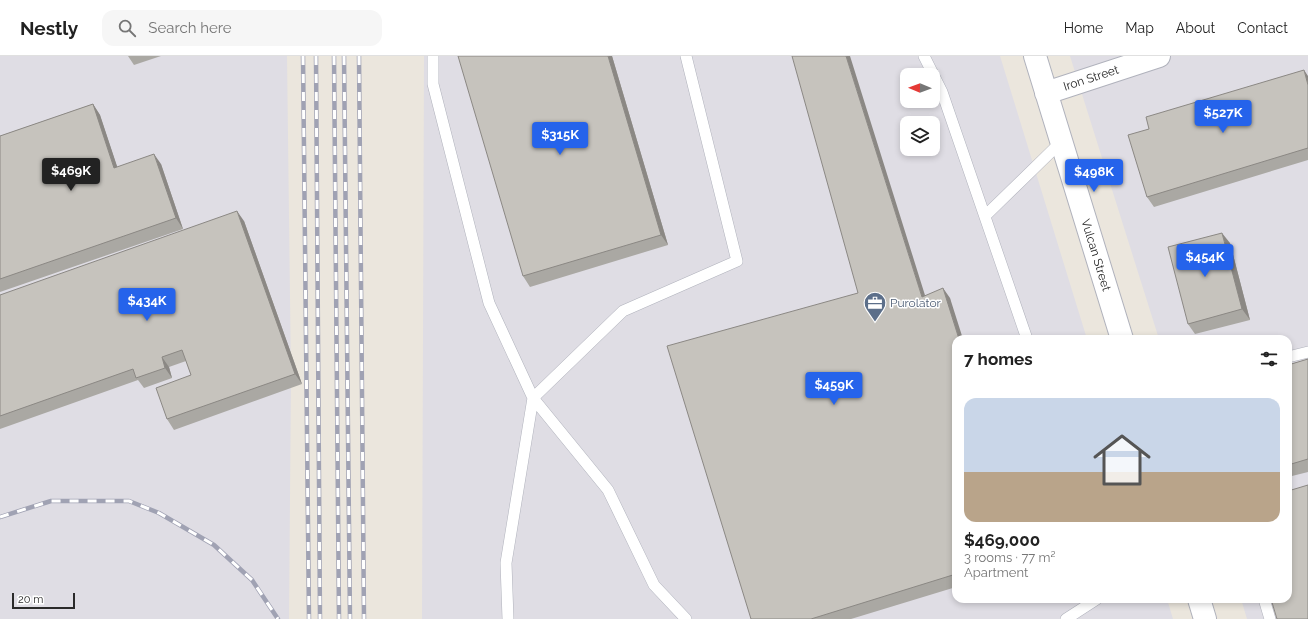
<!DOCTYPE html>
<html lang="en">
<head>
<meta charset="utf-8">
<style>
  body { margin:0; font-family:Raleway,sans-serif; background:#f6f6f6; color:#222; height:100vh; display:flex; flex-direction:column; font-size:15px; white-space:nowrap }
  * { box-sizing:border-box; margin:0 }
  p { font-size:13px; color:#767676 }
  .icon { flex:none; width:22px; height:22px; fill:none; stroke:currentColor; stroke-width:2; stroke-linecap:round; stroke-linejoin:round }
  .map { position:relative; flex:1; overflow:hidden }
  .side { position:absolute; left:952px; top:279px; width:340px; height:268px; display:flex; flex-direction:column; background:#fff; border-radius:12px; box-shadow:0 2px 6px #0003 }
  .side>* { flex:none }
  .needle { width:26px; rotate:271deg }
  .tools { position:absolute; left:900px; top:12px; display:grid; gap:8px }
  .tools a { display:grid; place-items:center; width:40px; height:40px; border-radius:8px; background:#fff; box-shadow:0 2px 6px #0003; font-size:20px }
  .scale { position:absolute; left:12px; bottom:10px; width:63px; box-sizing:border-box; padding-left:4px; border:2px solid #2a2a2a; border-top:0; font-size:11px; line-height:14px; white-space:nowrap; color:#2a2a2a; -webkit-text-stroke:3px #fff; paint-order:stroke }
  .price { position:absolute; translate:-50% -34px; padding:0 9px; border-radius:4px; background:#2563eb; color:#fff; font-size:13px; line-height:26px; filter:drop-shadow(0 1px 2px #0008) }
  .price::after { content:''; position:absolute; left:50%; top:24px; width:12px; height:9px; margin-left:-6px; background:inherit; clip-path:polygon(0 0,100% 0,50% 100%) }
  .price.on { background:#222; color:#fff }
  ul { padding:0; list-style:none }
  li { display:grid; align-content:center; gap:8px; height:212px; padding:0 12px }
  li span { display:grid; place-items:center; height:124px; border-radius:12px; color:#555 }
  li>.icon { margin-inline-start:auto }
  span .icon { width:72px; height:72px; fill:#fffc; stroke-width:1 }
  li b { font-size:17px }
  h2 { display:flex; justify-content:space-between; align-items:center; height:48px; padding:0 12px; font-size:17px }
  header { display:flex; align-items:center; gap:24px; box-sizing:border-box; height:56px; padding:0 20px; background:#fff; border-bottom:1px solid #e0e0e0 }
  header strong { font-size:19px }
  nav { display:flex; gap:22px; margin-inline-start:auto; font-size:14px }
  .search { width:280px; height:36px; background:#f6f6f6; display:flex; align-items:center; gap:10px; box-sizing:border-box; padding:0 14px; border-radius:12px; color:#767676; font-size:15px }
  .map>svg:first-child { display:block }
  .industrial { fill:#dfdde4; fill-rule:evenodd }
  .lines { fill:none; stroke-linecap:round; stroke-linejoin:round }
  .service-casing { stroke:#b0b2bc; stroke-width:12 }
  .minor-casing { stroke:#b0b2bc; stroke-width:24 }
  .service { stroke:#fff; stroke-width:11 }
  .minor { stroke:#fff; stroke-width:22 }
  .rail-casing { stroke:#a0a2b3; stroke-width:4.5 }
  .rail { stroke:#fff; stroke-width:3; stroke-dasharray:9; stroke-linecap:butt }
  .wall { fill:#aaa8a3 }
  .shaded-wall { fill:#8b8884 }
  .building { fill:#c6c3bd; stroke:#8b8884 }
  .labels { text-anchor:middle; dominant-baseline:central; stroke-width:3; stroke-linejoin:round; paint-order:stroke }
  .street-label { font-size:12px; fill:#2a2a2a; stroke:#fff }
  .service-label { font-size:12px; fill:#4e5e75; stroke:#fff; text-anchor:start }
</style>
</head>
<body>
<header>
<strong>Nestly</strong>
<div class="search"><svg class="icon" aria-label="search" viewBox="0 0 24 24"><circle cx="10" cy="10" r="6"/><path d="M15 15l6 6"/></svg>Search here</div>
<nav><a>Home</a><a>Map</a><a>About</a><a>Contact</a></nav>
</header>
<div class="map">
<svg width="1308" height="563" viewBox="0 0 1308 563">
  <rect width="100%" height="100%" fill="#ebe6dd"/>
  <!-- industrial -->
  <path class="industrial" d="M0,0h287l4,321 -2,242h-289z
    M424,0h576l87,283h-131v260h211l6,20h-751zM907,19h26v26h-26zM907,67h26v26h-26z
    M1070,0h238v563h-61l-6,-20h47v-260h-129z"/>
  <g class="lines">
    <!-- service casing -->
    <g class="service-casing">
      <path id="service" d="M433,0v28l56,219 44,95 75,92 46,95 32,34
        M924,0l18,36 85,247
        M985,160l76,-74
        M1288,301l20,-5
        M1264,543l6,20
        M508,563l-2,-56 27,-165 90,-87 114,-50 -51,-205
        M1066,563l31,-20"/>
    </g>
    <!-- minor casing -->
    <g class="minor-casing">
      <path id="minor" d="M1035,0l87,283
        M1046,37l113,-37
        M1199,543l6,20"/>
    </g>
    <!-- service -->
    <use href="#service" class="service"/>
    <!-- minor -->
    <use href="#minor" class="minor"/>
    <!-- rail casing -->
    <g class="rail-casing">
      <path id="rail" d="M303,0l6,563
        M316,0l4,563
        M334,0l5,563
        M344,0l6,563
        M359,0l5,563
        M0,461l51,-16h78l30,12 55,32 38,35 26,39"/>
    </g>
    <!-- rail -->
    <use href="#rail" class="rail"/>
  </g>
  <!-- wall -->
  <path class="wall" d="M128,0h33l-27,9z
    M612,0l56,189 -138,42 -7,-11z
    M1308,20v84l-154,47 -7,-10 2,-68z
    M93,48l7,11 17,52 44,-3 22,65 -183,63v-156z
    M244,165l58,163 -128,46 -7,-11 24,-44 -5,-14 -17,6 3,11 -28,10 -6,-8 -138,49v-134z
    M1230,187l20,77 -55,14 -7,-10z
    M858,237l67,3 25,2 6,41v248l-105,32h-100z
    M1308,303v113l-20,5v-112z"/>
  <!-- shaded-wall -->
  <path class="shaded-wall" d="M608,0h4l56,189 -7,-10z
    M846,0h4l79,252 -7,-11z
    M1304,14l4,6v9z
    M93,48l7,11 21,63 -7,-10z
    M154,98l7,10 22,65 -7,-11z
    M237,155l7,10 58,163 -7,-10z
    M1222,177l8,10 20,77 -8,-11z
    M943,232l7,10 13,41h-4z
    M162,301l7,10 3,11 -7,-10z"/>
  <!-- building -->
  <path class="building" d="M458,0h150l53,179 -138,41z
    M792,0h54l76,241 21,-9 16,51h-3v235l-145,45h-60l-84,-273 191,-53z
    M1304,14l4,15v63l-161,49 -19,-62 21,-6 -3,-12z
    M93,48l21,64 40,-14 22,64 -176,61v-143z
    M237,155l58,163 -128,45 -11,-31 35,-13 -9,-25 -20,7 3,11 -29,10 -3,-9 -133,47v-121z
    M1222,177l20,76 -54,15 -20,-77z
    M1308,303v100l-20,6v-100z
    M1308,429v134h-31l-6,-20h17v-108z"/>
  <!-- icons -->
  <defs>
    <g id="office-pin" transform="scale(1.15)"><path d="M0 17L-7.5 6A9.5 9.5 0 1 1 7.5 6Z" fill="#5c6f8a" stroke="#fff"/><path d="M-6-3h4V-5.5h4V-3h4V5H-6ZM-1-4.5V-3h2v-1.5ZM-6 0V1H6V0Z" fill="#fff"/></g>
  </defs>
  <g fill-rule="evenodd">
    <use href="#office-pin" x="875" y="247"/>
  </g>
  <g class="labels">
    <!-- street labels -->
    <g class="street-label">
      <text transform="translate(1091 22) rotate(-18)">Iron Street</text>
      <text transform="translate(1096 199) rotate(73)">Vulcan Street</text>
    </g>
    <!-- service labels -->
    <g class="service-label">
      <text x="890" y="247">Purolator</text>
    </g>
  </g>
</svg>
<div class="tools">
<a><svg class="needle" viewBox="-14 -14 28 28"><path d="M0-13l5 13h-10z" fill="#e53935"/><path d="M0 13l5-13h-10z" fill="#767676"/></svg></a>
<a><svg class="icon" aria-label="layers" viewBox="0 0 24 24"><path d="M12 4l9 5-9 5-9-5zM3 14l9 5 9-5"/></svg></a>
</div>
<div class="scale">20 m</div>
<b class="price" style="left:1223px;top:78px">$527K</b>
<b class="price" style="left:560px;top:100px">$315K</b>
<b class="price on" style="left:71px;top:136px">$469K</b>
<b class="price" style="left:1094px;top:137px">$498K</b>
<b class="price" style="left:1205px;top:222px">$454K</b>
<b class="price" style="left:147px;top:266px">$434K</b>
<b class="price" style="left:834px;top:350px">$459K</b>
<section class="side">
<h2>7 homes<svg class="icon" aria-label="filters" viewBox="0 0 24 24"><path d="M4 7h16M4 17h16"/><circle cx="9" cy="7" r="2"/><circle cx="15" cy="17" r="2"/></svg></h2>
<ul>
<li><span style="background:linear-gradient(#c9d6e8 60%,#b9a48a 0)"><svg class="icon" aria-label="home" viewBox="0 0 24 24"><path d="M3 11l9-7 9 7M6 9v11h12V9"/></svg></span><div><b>$469,000</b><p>3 rooms · 77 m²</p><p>Apartment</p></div></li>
</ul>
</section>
</div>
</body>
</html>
